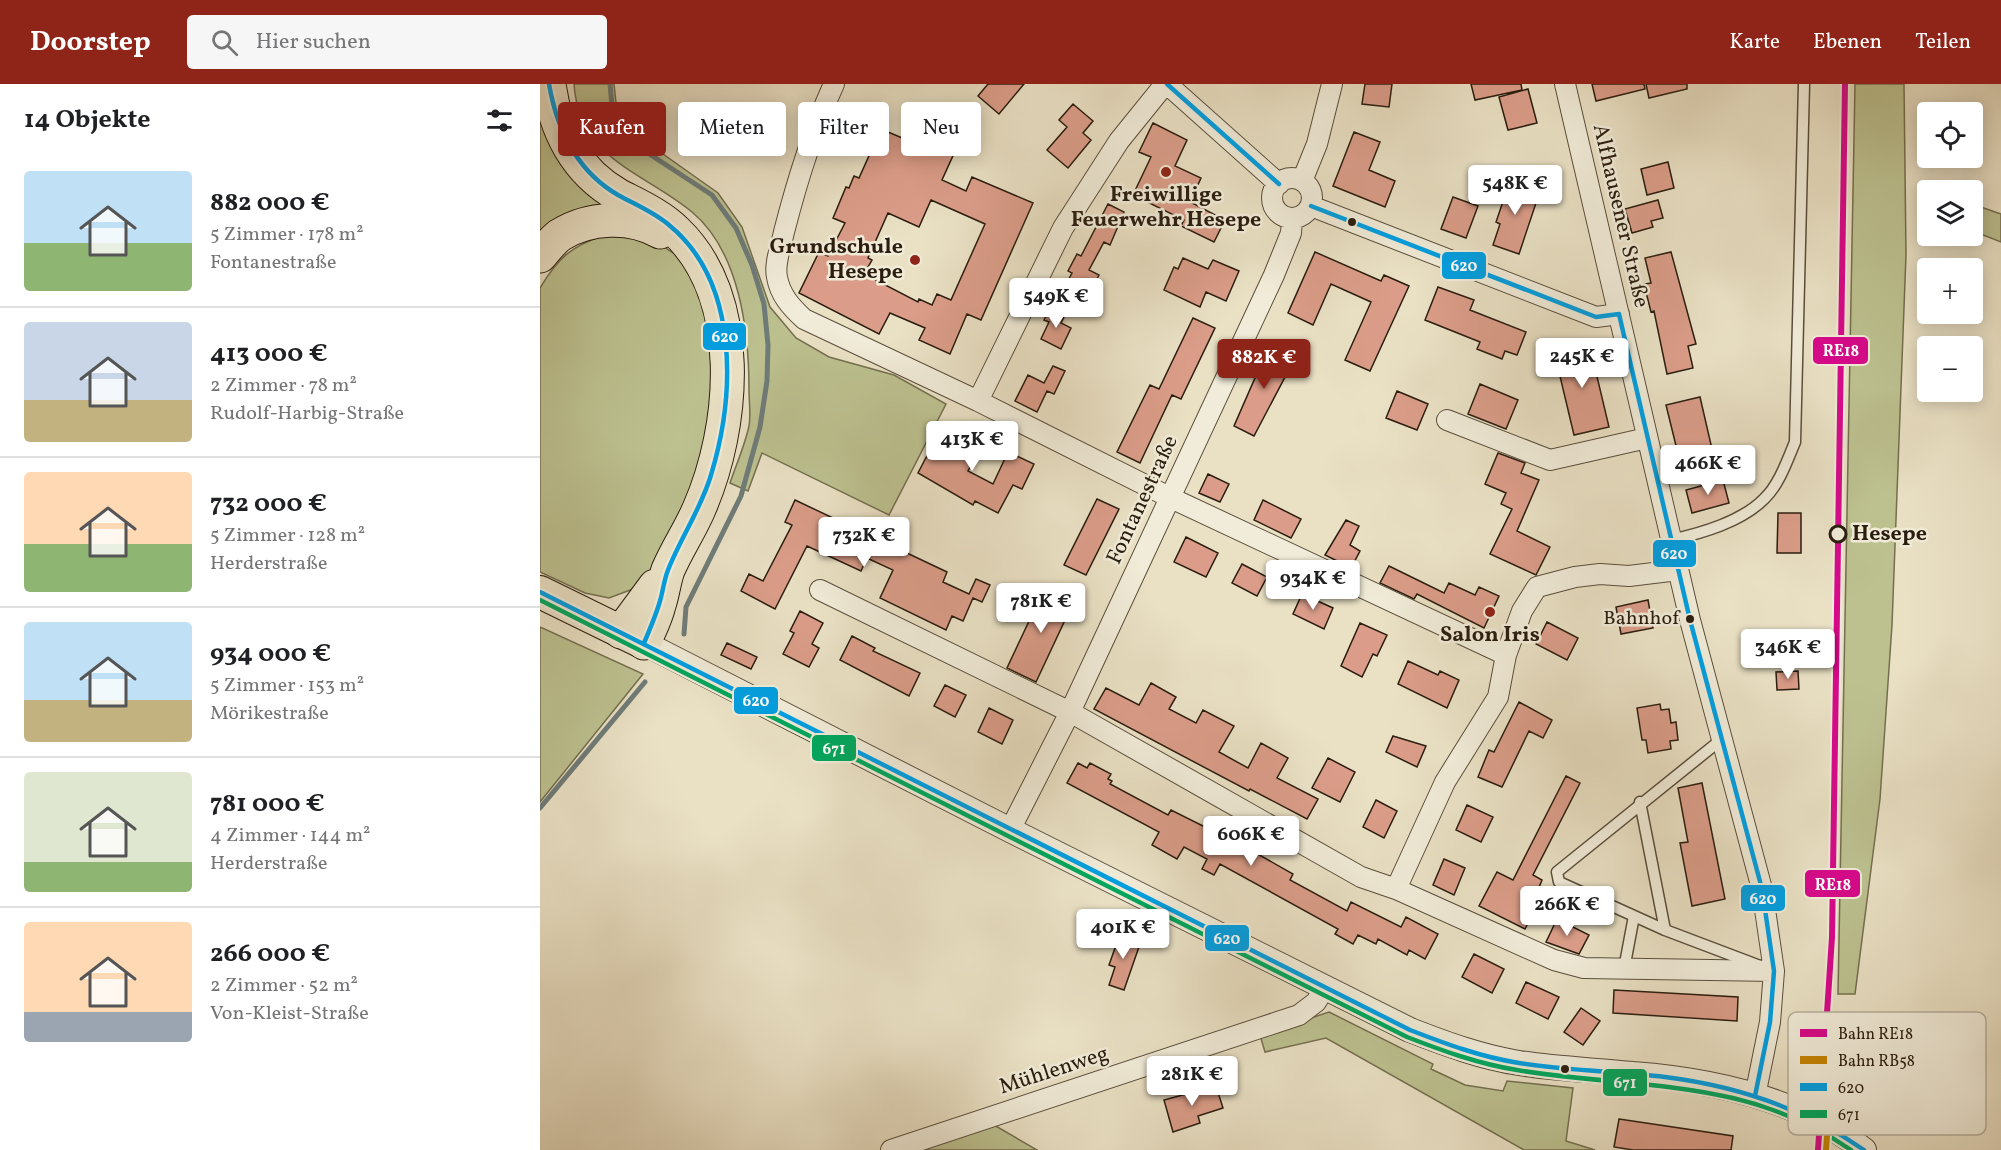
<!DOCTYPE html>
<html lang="de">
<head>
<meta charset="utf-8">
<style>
  body { margin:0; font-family:Vollkorn,serif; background:#f6f6f6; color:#202124; height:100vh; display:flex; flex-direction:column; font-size:22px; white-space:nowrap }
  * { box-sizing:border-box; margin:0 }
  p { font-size:20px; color:#757577 }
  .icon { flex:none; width:33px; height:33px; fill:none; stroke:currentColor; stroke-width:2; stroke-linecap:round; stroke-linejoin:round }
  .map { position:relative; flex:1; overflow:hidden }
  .sheet { display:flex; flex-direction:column; background:#fff; width:540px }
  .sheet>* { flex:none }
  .hud { position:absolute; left:18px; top:18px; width:570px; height:54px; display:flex; gap:12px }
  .controls { position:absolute; left:1377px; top:18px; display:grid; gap:12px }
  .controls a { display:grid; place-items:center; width:66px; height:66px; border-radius:6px; background:#fff; box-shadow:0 3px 15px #0003; font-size:30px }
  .price { position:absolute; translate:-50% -51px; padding:0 14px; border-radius:6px; background:#fff; color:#222; font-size:20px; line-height:39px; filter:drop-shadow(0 2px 3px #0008) }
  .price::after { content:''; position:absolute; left:50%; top:36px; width:18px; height:14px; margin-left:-9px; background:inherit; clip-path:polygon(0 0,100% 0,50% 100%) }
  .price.active { background:#8f2418; color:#fff }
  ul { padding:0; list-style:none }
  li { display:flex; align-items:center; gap:18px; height:150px; padding:0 24px }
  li+li { border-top:2px solid #e0e0e0 }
  li span { display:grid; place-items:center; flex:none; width:168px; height:120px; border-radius:6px; color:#555 }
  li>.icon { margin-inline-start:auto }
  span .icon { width:72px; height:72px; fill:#fffc; stroke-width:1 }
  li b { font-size:26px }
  h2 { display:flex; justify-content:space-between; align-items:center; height:72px; padding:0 24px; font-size:26px }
  .chip { padding:0 21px; border-radius:6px; background:#fff; box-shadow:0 3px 15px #0003; font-size:21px; line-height:54px }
  .chip.active { background:#8f2418; color:#fff }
  header { display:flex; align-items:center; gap:36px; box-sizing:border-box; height:84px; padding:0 30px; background:#8f2418; color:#fff }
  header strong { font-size:28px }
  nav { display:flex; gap:33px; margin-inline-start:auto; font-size:21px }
  .search { width:420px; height:54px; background:#f6f6f6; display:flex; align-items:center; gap:15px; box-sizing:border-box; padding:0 21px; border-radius:6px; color:#757577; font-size:22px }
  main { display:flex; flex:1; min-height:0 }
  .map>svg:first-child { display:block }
  .green { fill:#bdc190; stroke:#746f50; stroke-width:1.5 }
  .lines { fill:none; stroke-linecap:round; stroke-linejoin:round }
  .stream { stroke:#6f7c79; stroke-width:5 }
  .building { fill:#db9d89; stroke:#2a1d0f; stroke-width:1.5; fill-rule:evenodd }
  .service-casing { stroke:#5a4e3c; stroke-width:13 }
  .minor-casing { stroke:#5a4e3c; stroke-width:22 }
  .tertiary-casing { stroke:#5a4e3c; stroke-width:26 }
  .primary-casing { stroke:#2a1d0f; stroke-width:34 }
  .trunk-casing { stroke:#2a1d0f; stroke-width:35 }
  .service { stroke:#f1ecd9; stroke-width:10 }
  .minor { stroke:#f1ecd9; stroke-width:20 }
  .tertiary { stroke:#f1ecd9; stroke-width:24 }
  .primary { stroke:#eae1c5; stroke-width:32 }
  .trunk { stroke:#eae1c5; stroke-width:33 }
  .bus-1-casing { stroke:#f1ecd9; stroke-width:9 }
  .bus-2-casing { stroke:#f1ecd9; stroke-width:9 }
  .bus-1 { stroke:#009fe3; stroke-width:4.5 }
  .bus-2 { stroke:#00a75d; stroke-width:4.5 }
  .rail-1-casing { stroke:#f1ecd9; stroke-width:10 }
  .rail-2-casing { stroke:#f1ecd9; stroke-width:10 }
  .rail-1 { stroke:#d7098b; stroke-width:6 }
  .rail-2 { stroke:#c48404; stroke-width:6 }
  .poi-dot { fill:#8f2418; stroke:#f1ecd9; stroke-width:2 }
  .bus-dot { fill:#2a1d0f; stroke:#f1ecd9; stroke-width:2 }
  .stop-dot { fill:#f1ecd9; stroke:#2a1d0f; stroke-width:3 }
  .labels { text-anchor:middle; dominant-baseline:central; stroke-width:5; stroke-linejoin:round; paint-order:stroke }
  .bus-label { font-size:20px; fill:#2a1d0f; stroke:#f1ecd9; text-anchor:end }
  .poi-label { font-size:22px; font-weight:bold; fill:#2a1d0f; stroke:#f1ecd9 }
  .street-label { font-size:22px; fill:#2a1d0f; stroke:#f1ecd9 }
  .stop-label { font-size:22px; font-weight:bold; fill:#2a1d0f; stroke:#f1ecd9; text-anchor:start }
  .key { fill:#f1ecd9; stroke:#b5ae9c; stroke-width:1.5 }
  .key-label { font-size:16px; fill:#2a1d0f }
  .line-badge { stroke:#f1ecd9; stroke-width:2 }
  .badge-label { font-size:16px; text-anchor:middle; font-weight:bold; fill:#fff }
</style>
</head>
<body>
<header>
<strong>Doorstep</strong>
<div class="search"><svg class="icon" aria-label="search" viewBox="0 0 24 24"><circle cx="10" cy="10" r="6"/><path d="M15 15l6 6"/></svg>Hier suchen</div>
<nav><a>Karte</a><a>Ebenen</a><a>Teilen</a></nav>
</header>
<main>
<section class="sheet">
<h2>14 Objekte<svg class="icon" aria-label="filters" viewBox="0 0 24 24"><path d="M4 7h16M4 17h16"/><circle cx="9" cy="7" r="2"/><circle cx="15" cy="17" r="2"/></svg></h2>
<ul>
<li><span style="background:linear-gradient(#bfe0f5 60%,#8fb573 0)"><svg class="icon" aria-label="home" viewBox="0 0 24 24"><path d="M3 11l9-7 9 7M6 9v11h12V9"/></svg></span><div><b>882 000 €</b><p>5 Zimmer · 178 m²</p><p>Fontanestraße</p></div></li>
<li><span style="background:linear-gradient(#c9d6e8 65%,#c2b280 0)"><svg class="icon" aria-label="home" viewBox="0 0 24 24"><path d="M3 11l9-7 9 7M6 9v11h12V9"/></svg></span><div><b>413 000 €</b><p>2 Zimmer · 78 m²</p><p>Rudolf-Harbig-Straße</p></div></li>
<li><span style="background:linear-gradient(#ffd9b3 60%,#8fb573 0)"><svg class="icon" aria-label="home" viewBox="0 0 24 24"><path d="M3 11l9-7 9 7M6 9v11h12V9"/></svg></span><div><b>732 000 €</b><p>5 Zimmer · 128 m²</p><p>Herderstraße</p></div></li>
<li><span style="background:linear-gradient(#bfe0f5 65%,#c2b280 0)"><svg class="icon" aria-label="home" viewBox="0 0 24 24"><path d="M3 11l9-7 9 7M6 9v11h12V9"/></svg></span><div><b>934 000 €</b><p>5 Zimmer · 153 m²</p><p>Mörikestraße</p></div></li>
<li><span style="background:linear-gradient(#dfe7d0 75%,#8fb573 0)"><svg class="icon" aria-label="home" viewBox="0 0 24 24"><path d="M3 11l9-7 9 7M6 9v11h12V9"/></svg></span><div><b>781 000 €</b><p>4 Zimmer · 144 m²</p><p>Herderstraße</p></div></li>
<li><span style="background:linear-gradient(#ffd9b3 75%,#9aa5b1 0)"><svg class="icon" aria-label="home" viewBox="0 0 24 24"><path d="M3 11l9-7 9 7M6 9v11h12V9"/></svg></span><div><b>266 000 €</b><p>2 Zimmer · 52 m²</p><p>Von-Kleist-Straße</p></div></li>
</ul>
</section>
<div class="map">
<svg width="1461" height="1066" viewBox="0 0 1461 1066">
  <rect width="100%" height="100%" fill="#eae1c5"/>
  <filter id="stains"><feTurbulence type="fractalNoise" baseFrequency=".00333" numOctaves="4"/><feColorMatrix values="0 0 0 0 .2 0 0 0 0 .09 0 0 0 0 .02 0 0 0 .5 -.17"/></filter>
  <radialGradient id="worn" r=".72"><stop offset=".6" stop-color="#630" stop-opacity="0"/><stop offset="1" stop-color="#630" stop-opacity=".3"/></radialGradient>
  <!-- green -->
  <path class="green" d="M34,0h40l3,28 22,25 79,56 24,34 28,80 26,31 33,19 65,18 52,29 -57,111 -127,-62 -14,38 -18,-8c6,-18 15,-38 19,-57 2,-11 0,-25 0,-36 0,-58 -9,-138 -57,-178 -48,-40 -113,-52 -118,-128z
    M1315,0h49l2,171 -14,370 -12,174 -25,195h-17z
    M3,24l94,106 -97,28v-119z
    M1438,122l23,8v28l-28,-11z
    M65,151h26l27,8 23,15 15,23 19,56 -2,75 -23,80 -36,79 -13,15 -32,12 -24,-5 -45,-21v-284c18,-30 31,-42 65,-53z
    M0,543l103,47 -103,128z
    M789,928l104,52 -2,5 34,16 38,6 4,-10 66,7 -7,53 29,9h-71l-198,-112 -61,14 -5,-17z
    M454,1041l43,25h-120z"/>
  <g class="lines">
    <!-- stream -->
    <path class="stream" d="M70,0l3,33 12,21 87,57 24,33 16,37 12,39 4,41 -1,36 -7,46 -19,69 -55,111 -2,27
      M0,724l105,-126"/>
  </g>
  <!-- building -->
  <path class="building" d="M448,0h36l-25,30 -21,-18z
    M825,0h27l-3,23 -27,-3z
    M931,0h50l1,6 -47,10z
    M1052,0h52l1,5 -49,12z
    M1106,0h41v5l-38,9z
    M988,5l9,34 -29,7 -9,-33z
    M533,20l20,17 -10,12 8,7 -23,28 -21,-18 20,-23 -8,-7z
    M384,37l37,17 -19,42 24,11 6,-14 61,26 -52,117 -14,-6 -17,40 -31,-14 6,-12 -35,-15 -11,21 -80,-41 20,-41 9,4 17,-33 -12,-5 13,-31 3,1 5,-12 5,2 22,-49 33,14zM391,116l54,24 -34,76 -14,-6 -5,11 -13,-6 -1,3 -54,-28 8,-14 -4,-2 20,-45 31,14z
    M613,39l34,17 -12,26 26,12 -11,24 35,18 -11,22 -33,-16 3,-6 -51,-25 18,-38 -12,-5z
    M814,48l26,10 -11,28 26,11 -10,26 -52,-21z
    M1128,78l6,26 -27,7 -6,-26z
    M971,94l23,7 -4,12 7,3 -18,54 -26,-9 7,-21 -4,-2z
    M913,113l25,9 -12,32 -25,-9z
    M1118,116l5,18 -12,3 2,6 -21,6 -7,-24z
    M568,120l16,8 -14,33 -6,-3 -15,28 10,5 -11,20 -22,-11 6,-11 -4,-2 9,-17 4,2z
    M775,168l66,29 3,-6 25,11 -39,85 -25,-11 26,-58 -40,-18 -18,41 -25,-12z
    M1131,168l25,92 -8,2 5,22 -26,6 -13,-63 -3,1 -7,-28 7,-1 -6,-25z
    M643,174l25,11 5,-9 26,11 -13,30 -20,-9 -6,15 -36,-17 10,-23 4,2z
    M898,203l36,13 -4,10 56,22 -9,23 -12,-4 -3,8 -25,-10 3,-7 -55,-22z
    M510,224l15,7 -4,8 10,5 -10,21 -20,-10 8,-17 -5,-2z
    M653,234l22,10 -34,71 -9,-4 -32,68 -23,-11 33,-67 9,4z
    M1049,259l20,84 -35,8 -20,-84z
    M729,262l26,12 -41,78 -20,-10z
    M513,282l12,5 -11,23 -7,-3 -10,21 -22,-11 13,-26 16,8z
    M940,300l38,16 -12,29 -38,-15z
    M857,307l31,13 -11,26 -31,-12z
    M1160,313l12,52 -33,9 -13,-53z
    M401,345l39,20 -12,22 25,13 15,-32 26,12 -12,25 -9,-4 -15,28 -23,-12 -2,4 -55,-32z
    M958,369l27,10 -4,10 18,7 -22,51 33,16 -14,28 -46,-21 22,-45 -11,-5 5,-11 -21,-9z
    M668,390l21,10 -9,18 -21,-9z
    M1183,396l6,23 -37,10 -6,-23z
    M557,415l22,10 -33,66 -22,-10z
    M255,416l152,72 -4,10 26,12 7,-15 14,6 -8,17 -9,-4 -10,23 -11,-5 -6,14 -66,-32 13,-28 -26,-12 -6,13 -54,-25 -32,63 -34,-18 8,-17 14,7 29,-56 -7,-3z
    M723,416l38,19 -10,19 -37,-18z
    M1238,429h23v40h-24z
    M806,436l13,6 -9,19 10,6 -9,17 -26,-13z
    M646,453l32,16 -12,24 -32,-15z
    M702,480l25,13 -10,19 -25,-13z
    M849,482l55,27 5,-10 26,12 4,-8 20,9 -15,32 -67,-34 -3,5 -34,-16z
    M506,501l27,13v5l-37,79 -29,-14z
    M762,510l31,14 -9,21 -31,-15z
    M1108,516l5,28 -32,6 -5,-27z
    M260,527l23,12 -11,21 7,4 -10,19 -26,-13 11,-21 -4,-2z
    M1007,538l31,16 -11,22 -31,-16z
    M820,539l27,12 -10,21 -4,-2 -11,23 -21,-11z
    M312,552l23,12 -2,3 47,22 -11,23 -69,-36z
    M187,559l30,14 -6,12 -30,-14z
    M868,577l30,14 2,-4 19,9 -12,28 -49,-24z
    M1258,587l1,18 -22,1 -1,-18z
    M611,599l25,14 -7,12 27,14 7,-13 31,16 -15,26 29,16 13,-25 27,15 -11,20 41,21 -11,20 -57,-30 -1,2 -155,-82 12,-21 33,17z
    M405,601l21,10 -11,22 -21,-11z
    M979,618l33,18 -9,18 -14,-7 -27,56 -24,-10 11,-27 5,2z
    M1120,620l1,6 8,-1 2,14 5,-1 2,18 -8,1 1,8 -23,4 -2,-13h-4l-5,-32z
    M449,624l24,12 -11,24 -24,-12z
    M853,652l33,10 -9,21 -31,-15z
    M788,674l27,14 -15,30 -28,-14z
    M538,679l9,5 3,-5 21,11 -3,5 4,2 -2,3 58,31 3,-5 76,38 46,26 -3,6 57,31 4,-9 50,25 5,-10 32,17 -13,25 -16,-9 -2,5 -29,-16 -2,5 -18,-9 -5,9 -18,-10 3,-5 -118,-65 -6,11 -12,-6 5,-10 -23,-12 -7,12 -25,-14 7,-13 -92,-49z
    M1026,692l14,7 -47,92 9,5 -11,26 5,2 -11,21 -46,-23 18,-34 16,8z
    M1162,699l23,116 -33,7 -12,-63 8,-1 -10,-54z
    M836,716l21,11 -13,27 -21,-11z
    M927,721l26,12 -12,25 -25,-12z
    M904,775l21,9 -11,27 -21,-10z
    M1017,835l32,16 -10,19 -33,-12z
    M580,850l21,7 -17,49 -15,-5 6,-18 -6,-2z
    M934,870l30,15 -12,24 -30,-16z
    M986,898l33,15 -11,22 -32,-16z
    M1074,906l124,7 -1,24 -124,-8z
    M1041,924l19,13 -17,24 -19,-13z
    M676,1002l7,22 -25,8 2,7 -27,9 -9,-32z
    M1079,1035l114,17 -2,14h-98l-19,-3z"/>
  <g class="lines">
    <!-- service casing -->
    <g class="service-casing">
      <path id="service" d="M1131,456c31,-7 70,-18 93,-41 15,-14 23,-38 31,-57l9,-358
        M1182,655l-165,133 2,10 106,48 95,36
        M1100,718l25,128
        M1084,885l10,-53"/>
    </g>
    <!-- minor casing -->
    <g class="minor-casing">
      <path id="minor" d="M294,0c-22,48 -37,97 -50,148 -3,14 -10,32 -7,45 3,18 14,30 27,42l174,82 193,97 335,157
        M627,0l112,100
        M1025,0l125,536 72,269 12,82 -4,51 -15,74
        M732 114a20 20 0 1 1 40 0a20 20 0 1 1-40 0Z
        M762,97l15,-37 15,-60
        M771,122l285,111 23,-3
        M438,317l85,-173 56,-87 46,-57
        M907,336l103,40 97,-22
        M280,506l250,122 291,165 35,12 158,71 30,8 190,3
        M470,746l60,-118 204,-437 17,-42 1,-15
        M856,805l49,-107 53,-85 8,-42 16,-44 15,-24 38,-10 25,-3 29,2 49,-6
        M351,1066l408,-135 17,-13 8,-13"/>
    </g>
    <!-- tertiary casing -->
    <g class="tertiary-casing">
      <path id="tertiary" d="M104,559l366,187 400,200c36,14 71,27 109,33 38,6 76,7 114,11 80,6 168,26 231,76"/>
    </g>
    <!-- primary casing -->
    <g class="primary-casing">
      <path id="primary" d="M0,508l104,51"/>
    </g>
    <!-- trunk casing -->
    <g class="trunk-casing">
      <path id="trunk" d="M9,0c6,46 27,87 69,111 19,10 42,20 58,36 70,67 59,196 23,278 -9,21 -22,40 -31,61 -4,11 -5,24 -9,35 -3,13 -10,26 -15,38
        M0,172c6,-7 13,-16 20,-21 29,-18 70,-20 100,-3
        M81,548l34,-46"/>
    </g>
    <!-- service -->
    <use href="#service" class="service"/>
    <!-- minor -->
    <use href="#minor" class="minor"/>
    <!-- tertiary -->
    <use href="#tertiary" class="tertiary"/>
    <!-- primary -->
    <use href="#primary" class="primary"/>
    <!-- trunk -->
    <use href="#trunk" class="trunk"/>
    <!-- bus-1 casing -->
    <g class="bus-1-casing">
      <path id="bus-1" d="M9,0c8,46 28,87 69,111 18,10 36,17 51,30 71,58 66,171 42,250 -10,34 -30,62 -43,95 -4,10 -5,21 -8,31 -4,14 -10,28 -16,42
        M627,0l112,100
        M771,122l285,111 23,-3
        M1079,230l71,306 72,269 12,82 -4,51 -15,74
        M0,508l870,438c36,14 71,27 109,33 48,8 97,8 146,14 72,9 139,31 199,73"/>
    </g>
    <!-- bus-2 casing -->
    <g class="bus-2-casing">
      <path id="bus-2" d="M0,516l867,437c36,14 72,27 110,33 119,20 228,6 334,80"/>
    </g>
    <!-- bus-1 -->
    <use href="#bus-1" class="bus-1"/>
    <!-- bus-2 -->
    <use href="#bus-2" class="bus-2"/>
    <!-- rail-1 casing -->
    <g class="rail-1-casing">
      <path id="rail-1" d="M1278,1066l14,-213 13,-853"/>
    </g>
    <!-- rail-2 casing -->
    <g class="rail-2-casing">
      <path id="rail-2" d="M1286,1066l8,-114"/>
    </g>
    <!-- rail-1 -->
    <use href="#rail-1" class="rail-1"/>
    <!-- rail-2 -->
    <use href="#rail-2" class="rail-2"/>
  </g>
  <!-- markers -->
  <g class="poi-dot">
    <circle cx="626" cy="88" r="6"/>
    <circle cx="375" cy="176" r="6"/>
    <circle cx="950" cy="528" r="6"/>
  </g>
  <g class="bus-dot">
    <circle cx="812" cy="138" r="5"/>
    <circle cx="1150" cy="535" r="5"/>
    <circle cx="1025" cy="985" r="5"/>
  </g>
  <circle class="stop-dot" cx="1298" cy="450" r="8"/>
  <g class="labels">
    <!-- bus labels -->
    <g class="bus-label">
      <text x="1139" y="535">Bahnhof</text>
    </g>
    <!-- poi labels -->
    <g class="poi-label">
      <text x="626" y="111">Freiwillige<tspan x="626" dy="25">Feuerwehr Hesepe</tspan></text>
      <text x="363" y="163" text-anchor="end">Grundschule<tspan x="363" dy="25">Hesepe</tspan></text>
      <text x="950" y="551">Salon Iris</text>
    </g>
    <!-- street labels -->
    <g class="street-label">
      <text transform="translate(1080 132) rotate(77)">Alfhausener Straße</text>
      <text transform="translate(603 416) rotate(-65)">Fontanestraße</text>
      <text transform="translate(514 987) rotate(-18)">Mühlenweg</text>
    </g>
    <!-- stop labels -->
    <g class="stop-label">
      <text x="1312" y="450">Hesepe</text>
    </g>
  </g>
  <!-- legend -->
  <rect x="1248" y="928" width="198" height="123" rx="9" class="key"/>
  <rect x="1260" y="945" width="27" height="8" fill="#d7098b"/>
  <rect x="1260" y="972" width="27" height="8" fill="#c48404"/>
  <rect x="1260" y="999" width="27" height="8" fill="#009fe3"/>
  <rect x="1260" y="1026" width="27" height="8" fill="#00a75d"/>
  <g class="key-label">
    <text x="1298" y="955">Bahn RE18</text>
    <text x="1298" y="982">Bahn RB58</text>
    <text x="1298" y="1009">620</text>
    <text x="1298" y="1036">671</text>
  </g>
  <g class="line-badge">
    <rect x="901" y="167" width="46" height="29" rx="6" fill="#009fe3"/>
    <rect x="162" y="238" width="45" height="29" rx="6" fill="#009fe3"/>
    <rect x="1272" y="252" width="57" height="29" rx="6" fill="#d7098b"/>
    <rect x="1112" y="455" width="45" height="29" rx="6" fill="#009fe3"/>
    <rect x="193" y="602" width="46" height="29" rx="6" fill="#009fe3"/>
    <rect x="271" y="650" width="46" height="28" rx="6" fill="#00a75d"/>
    <rect x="1264" y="785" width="57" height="29" rx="6" fill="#d7098b"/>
    <rect x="1200" y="800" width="46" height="28" rx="6" fill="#009fe3"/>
    <rect x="664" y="840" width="46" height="28" rx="6" fill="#009fe3"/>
    <rect x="1062" y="984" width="46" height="29" rx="6" fill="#00a75d"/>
  </g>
  <g class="badge-label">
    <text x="924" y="187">620</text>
    <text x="185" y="258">620</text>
    <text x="1301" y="272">RE18</text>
    <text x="1134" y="475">620</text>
    <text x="216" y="622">620</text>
    <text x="294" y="670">671</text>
    <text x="1293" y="806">RE18</text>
    <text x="1223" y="820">620</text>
    <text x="687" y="860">620</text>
    <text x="1085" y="1004">671</text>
  </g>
  <rect width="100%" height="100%" filter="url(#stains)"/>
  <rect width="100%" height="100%" fill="url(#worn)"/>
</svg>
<div class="controls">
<a><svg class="icon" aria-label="locate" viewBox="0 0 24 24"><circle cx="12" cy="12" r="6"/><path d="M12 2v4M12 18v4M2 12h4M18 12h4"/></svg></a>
<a><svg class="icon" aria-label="layers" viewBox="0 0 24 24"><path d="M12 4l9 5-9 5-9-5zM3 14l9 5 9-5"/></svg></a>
<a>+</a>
<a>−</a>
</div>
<b class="price" style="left:975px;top:132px">548K €</b>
<b class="price" style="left:516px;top:245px">549K €</b>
<b class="price" style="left:1042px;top:305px">245K €</b>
<b class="price active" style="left:724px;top:306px">882K €</b>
<b class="price" style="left:432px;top:388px">413K €</b>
<b class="price" style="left:1168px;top:412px">466K €</b>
<b class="price" style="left:324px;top:484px">732K €</b>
<b class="price" style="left:773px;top:527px">934K €</b>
<b class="price" style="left:501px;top:550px">781K €</b>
<b class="price" style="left:1248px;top:596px">346K €</b>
<b class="price" style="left:711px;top:783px">606K €</b>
<b class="price" style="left:1027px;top:853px">266K €</b>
<b class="price" style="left:583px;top:876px">401K €</b>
<b class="price" style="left:652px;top:1023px">281K €</b>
<div class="hud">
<a class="chip active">Kaufen</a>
<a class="chip">Mieten</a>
<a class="chip">Filter</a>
<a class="chip">Neu</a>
</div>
</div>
</main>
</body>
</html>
